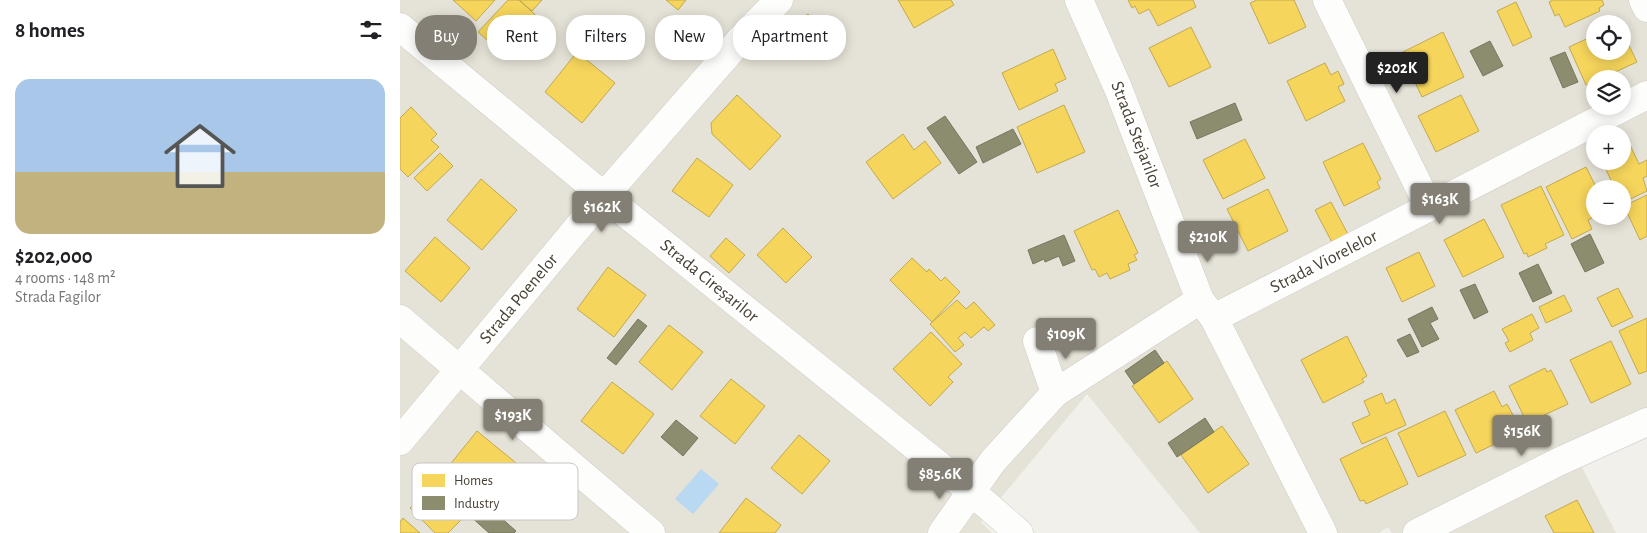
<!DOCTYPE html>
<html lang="en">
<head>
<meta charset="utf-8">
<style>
  body { margin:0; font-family:"Alegreya Sans",sans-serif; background:#f6f6f6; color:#202124; height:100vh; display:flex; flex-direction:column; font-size:19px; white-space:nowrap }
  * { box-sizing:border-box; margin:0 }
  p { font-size:16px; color:#757577 }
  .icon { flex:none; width:28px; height:28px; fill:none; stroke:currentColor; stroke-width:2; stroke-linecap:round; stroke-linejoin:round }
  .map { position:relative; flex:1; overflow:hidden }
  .drawer { display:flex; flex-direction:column; background:#fff; width:400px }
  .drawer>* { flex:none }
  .guide { position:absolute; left:15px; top:15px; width:475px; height:45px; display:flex; gap:10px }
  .controls { position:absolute; left:1186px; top:15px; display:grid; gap:10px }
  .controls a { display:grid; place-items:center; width:45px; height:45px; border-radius:50%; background:#fff; box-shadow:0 2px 12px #0003; font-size:25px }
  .price { position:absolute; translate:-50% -42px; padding:0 11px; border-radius:5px; background:#837f74; color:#fff; font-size:16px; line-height:32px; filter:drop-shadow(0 1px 2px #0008) }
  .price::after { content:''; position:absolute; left:50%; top:30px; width:15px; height:11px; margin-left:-8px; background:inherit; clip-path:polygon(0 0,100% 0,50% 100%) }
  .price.current { background:#222; color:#fff }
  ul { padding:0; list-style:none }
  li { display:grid; align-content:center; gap:10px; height:265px; padding:0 15px }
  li+li { border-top:1px solid #e0e0e0 }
  li span { display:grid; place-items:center; height:155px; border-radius:15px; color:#555 }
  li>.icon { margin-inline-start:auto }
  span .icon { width:90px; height:90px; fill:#fffc; stroke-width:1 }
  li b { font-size:21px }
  h2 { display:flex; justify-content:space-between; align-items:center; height:60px; padding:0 15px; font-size:21px }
  .chip { padding:0 18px; border-radius:20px; background:#fff; box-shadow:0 2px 12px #0003; font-size:18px; line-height:45px }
  .chip.current { background:#837f74; color:#fff }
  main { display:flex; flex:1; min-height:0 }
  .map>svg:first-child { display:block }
  .residential { fill:#e5e2d7; fill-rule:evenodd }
  .water { fill:#b9d8f1 }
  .homes { fill:#f6d55c; stroke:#c2a950 }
  .industry { fill:#8c8c6e; stroke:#78765d }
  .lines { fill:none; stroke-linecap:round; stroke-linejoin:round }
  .street-casing { stroke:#cfcdc7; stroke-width:29 }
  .street { stroke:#fdfdfc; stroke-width:28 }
  .labels { text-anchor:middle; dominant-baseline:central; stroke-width:5; stroke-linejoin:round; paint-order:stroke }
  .street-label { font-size:18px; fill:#484235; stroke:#fff }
  .key { fill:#fff; stroke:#c8c6c2; stroke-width:1 }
  .key-label { font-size:14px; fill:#484235 }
</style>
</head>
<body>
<main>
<section class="drawer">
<h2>8 homes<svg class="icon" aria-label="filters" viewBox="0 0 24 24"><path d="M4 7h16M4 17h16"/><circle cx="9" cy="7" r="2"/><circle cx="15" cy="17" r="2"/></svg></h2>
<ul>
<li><span style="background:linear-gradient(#a9c7e8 60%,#c2b280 0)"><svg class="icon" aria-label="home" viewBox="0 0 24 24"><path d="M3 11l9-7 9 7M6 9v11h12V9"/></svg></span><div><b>$202,000</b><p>4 rooms · 148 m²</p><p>Strada Fagilor</p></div></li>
</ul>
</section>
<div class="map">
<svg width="1247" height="533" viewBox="0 0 1247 533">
  <rect width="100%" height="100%" fill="#f1f0ea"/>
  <!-- residential -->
  <path class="residential" d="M0,0h1247v415l-73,37 42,81h-224l-4,-6 -9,6h-179l-113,-139 -106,128 11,11h-592zM1195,24h27v27h-27zM1195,79h27v27h-27zM1195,134h27v27h-27zM1195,189h27v27h-27z"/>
  <!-- water -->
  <path class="water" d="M301,469l18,15 -26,30 -18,-15z"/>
  <!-- homes -->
  <path class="homes" d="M53,0h42l-19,21z
    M108,0h11l23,21 -35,37 -29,-26z
    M119,0h23l-10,11z
    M266,0h20l-8,10z
    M498,0h53l3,5 -40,23z
    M728,0h65l3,7 -38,19 -9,-17 -10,5 -4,-8 -3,2z
    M857,0h37l12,27 -37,17 -19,-41z
    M1153,0h49l2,5 -5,3 1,3 -35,16 -6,-13 -4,2 -6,-14z
    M1116,2l16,35 -19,9 -16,-35z
    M408,14l17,21 -23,18 -15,-21 4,-3 -1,-5 10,-8 4,1z
    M791,27l20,40 -42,20 -20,-39z
    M1222,31l15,31 -37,17h-5v2l-9,4 -17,-38 26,-12v16h27z
    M1043,32l21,45 -42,20 -21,-44z
    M653,49l13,30 -11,5 3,7 -39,19 -17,-37z
    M177,52l38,31 -33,40 -37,-31z
    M925,63l6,12 7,-4 6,13 -6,3 7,14 -39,20 -19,-40z
    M337,95l44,41 -31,34 -38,-36 -1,-11z
    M1061,95l18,36 -43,21 -18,-36z
    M664,105l21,47 -48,21 -20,-46z
    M11,107l26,27 -6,6 8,7 -31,30 -8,-8v-51z
    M503,134l11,16 11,-9 16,22 -48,36 -27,-37z
    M845,139l20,39 -42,21 -20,-39z
    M963,143l18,36 -4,3 3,6 -36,18 -21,-44z
    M1230,145l9,19 8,-4v16l-4,2 4,13 -25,12v-14h-7l-13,-28h20v-13z
    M40,153l13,13 -26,25 -13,-13z
    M297,158l36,27 -24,32 -37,-26z
    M1186,167l11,22h-2l1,27 -8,4 4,9 -20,10 -26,-52z
    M81,179l36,31 -35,40 -35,-30z
    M1141,186l23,49 -19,9 2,4 -19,9 -1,-4 -3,1 -23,-49z
    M868,189l20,42 -40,20 -21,-42z
    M1247,195v41l-7,4 -16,-34z
    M931,202l20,38 -16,8 -20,-38z
    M718,210l20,43 -4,2 3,5 -9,4 2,6 -20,9 -3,-6 -8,4 -4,-8 -3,1 -18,-39z
    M1084,219l20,38 -41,20 -19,-37z
    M383,228l29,29 -26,26 -29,-28z
    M35,237l35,31 -29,34 -36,-31z
    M326,238l19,17 -16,18 -19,-17z
    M1019,252l16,34 -33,16 -16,-34z
    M512,258l15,14 2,-3 12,12 4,-4 15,15 -28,30 -42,-42z
    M208,267l38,28 -32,42 -37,-28z
    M1218,288l15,29 -21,10 -15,-29z
    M1164,295l8,16 -26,12 -7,-16z
    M557,300l9,9 8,-7 21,23 -7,6 -4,-4 -13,11 -6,-6 -7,6 6,7 -9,7 -25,-28z
    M1132,314l7,14 -9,5 3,7 -23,12 -5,-9 4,-2 -7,-12z
    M1247,318v53l-8,3 -20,-43z
    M269,325l34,27 -31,38 -33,-28z
    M531,332l31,32 -14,13 5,5 -23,24 -37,-37z
    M947,336l20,40 -5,3 2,3 -41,21 -22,-43z
    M1211,341l20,43 -40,19 -21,-43z
    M767,361l26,38 -34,24 -27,-37z
    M1145,368l2,4 4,-2 17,34 -41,19 -18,-37z
    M331,379l34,27 -30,38 -35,-28z
    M212,382l42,32 -31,40 -42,-33z
    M1094,391l8,16 5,-3 7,13 -6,3 8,14 -40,19 -21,-43z
    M982,393l4,11 9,-5 11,26 -44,19 -10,-21 18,-8 -6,-14z
    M1045,411l21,44 -48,22 -20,-44z
    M822,426l27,38 -41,29 -27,-38z
    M77,431l39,32 -30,36 -38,-32z
    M399,435l31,26 -28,33 -31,-26z
    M986,437l22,47 -42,20 -2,-4 -4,1 -20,-42z
    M34,476l5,4 1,-1 31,31 -23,23h-13l-25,-25 10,-10 -4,-4z
    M346,498l35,27 -6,8h-56z
    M1177,500l17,33h-40l-9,-17z
    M3,518l17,15h-20v-11z"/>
  <!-- industry -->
  <path class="industry" d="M1090,41l13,25 -20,10 -13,-25z
    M1165,52l13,30 -15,6 -13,-30z
    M835,103l7,17 -45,19 -7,-17z
    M545,116l32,46 -18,12 -32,-46z
    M613,129l8,15 -38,19 -7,-16z
    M1190,234l14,29 -19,9 -14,-28z
    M664,235l11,26 -12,5 -4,-10 -14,6 -1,-3 -11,5 -5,-14z
    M1138,264l14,29 -19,9 -14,-29z
    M1075,284l13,28 -14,7 -14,-29z
    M1032,307l6,12 -8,4 9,16 -17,8 -14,-28z
    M238,319l9,7 -31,39 -9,-7z
    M1010,334l9,18 -12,5 -10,-17z
    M755,350l9,13 -30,21 -9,-13z
    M805,418l9,14 -37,25 -9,-14z
    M276,420l22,18 -15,18 -22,-19z
    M82,501l34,30 -2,2h-25l-20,-18z"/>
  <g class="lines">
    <!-- street casing -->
    <g class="street-casing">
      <path id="street" d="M679,0l39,88 82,212 14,18 109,215
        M927,0l102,207
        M1243,0l4,8
        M0,27l204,169 368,296 47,41
        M814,318l433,-223
        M0,319l251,214
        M637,341l18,52
        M0,441l204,-245 137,-157 38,-39
        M542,533l51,-72 62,-68 145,-93
        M1017,533l141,-71 89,-40"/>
    </g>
    <!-- street -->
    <use href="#street" class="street"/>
  </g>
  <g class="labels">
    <!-- street labels -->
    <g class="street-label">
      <text transform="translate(736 135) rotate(69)">Strada Stejarilor</text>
      <text transform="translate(924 262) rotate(-27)">Strada Viorelelor</text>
      <text transform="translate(309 281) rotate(39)">Strada Cireșarilor</text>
      <text transform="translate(119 299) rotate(-50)">Strada Poenelor</text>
    </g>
  </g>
  <!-- legend -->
  <rect x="12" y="463" width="166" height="57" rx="8" class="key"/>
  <rect x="22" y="474" width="23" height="13" fill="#f6d55c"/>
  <rect x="22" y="496" width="23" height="14" fill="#8c8c6e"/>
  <g class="key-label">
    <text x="54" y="485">Homes</text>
    <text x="54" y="508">Industry</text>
  </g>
</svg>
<div class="controls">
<a><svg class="icon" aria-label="locate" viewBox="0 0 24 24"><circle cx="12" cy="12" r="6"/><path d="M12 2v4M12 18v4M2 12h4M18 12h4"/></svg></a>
<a><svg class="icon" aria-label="layers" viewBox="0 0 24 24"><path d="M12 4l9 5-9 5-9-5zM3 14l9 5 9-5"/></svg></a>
<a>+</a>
<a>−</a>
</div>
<b class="price current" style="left:997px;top:94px">$202K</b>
<b class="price" style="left:1040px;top:225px">$163K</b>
<b class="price" style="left:202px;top:233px">$162K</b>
<b class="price" style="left:808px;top:263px">$210K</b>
<b class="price" style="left:666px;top:360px">$109K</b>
<b class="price" style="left:113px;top:441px">$193K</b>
<b class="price" style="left:1122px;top:457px">$156K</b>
<b class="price" style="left:540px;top:500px">$85.6K</b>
<div class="guide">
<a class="chip current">Buy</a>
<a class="chip">Rent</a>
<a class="chip">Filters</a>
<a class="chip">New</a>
<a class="chip">Apartment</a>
</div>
</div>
</main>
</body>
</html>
